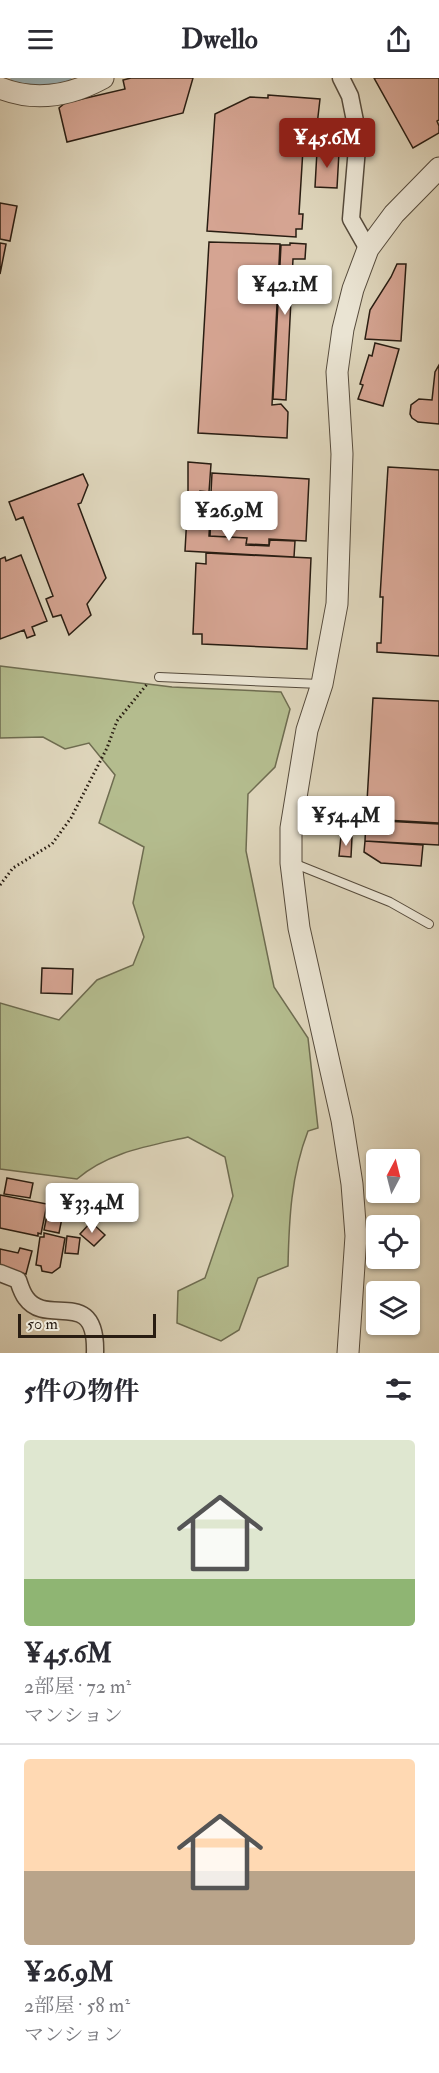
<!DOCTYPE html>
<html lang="ja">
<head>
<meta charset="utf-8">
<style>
  body { margin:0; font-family:"IM FELL Double Pica","Noto Serif JP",serif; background:#f2f2f3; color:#2b2b33; height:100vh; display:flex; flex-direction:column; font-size:22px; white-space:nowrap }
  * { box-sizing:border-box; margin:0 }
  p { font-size:20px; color:#7c7c81 }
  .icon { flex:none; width:33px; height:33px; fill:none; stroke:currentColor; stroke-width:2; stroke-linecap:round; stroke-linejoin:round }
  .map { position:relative; height:1275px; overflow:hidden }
  .panel { display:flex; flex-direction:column; background:#fff; flex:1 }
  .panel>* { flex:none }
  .needle { width:39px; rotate:7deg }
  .controls { position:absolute; left:366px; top:1071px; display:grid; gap:12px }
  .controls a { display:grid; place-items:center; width:54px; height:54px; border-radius:6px; background:#fff; box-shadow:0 2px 4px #0004; font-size:30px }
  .scale { position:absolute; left:18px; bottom:15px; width:138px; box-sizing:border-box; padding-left:6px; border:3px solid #291d12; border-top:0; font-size:16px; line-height:21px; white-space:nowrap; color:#291d12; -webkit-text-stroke:4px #eae4d3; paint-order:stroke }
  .price { position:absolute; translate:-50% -51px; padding:0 14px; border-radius:6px; background:#fff; color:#222; font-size:20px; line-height:39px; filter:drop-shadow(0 2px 3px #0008) }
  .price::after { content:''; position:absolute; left:50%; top:36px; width:18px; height:14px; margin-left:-9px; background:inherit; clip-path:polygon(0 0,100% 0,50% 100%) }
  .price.selected { background:#8f2418; color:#fff }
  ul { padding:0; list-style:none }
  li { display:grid; align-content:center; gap:12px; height:318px; padding:0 24px }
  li+li { border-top:2px solid #e1e1e2 }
  li span { display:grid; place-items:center; height:186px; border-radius:6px; color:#555 }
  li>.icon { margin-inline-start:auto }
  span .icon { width:108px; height:108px; fill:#fffc; stroke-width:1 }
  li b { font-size:26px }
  h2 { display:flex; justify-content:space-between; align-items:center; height:72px; padding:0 24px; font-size:26px }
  header { display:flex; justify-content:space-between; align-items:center; height:78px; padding:0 24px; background:#fff; font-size:27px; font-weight:700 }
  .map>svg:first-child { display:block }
  .green { fill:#b4bc8e; stroke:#6e6c50; stroke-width:1.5 }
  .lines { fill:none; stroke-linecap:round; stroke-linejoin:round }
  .river { stroke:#9ab5bc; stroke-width:33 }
  .building { fill:#d5a492; stroke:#291d12; stroke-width:1.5 }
  .service-casing { stroke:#564b3c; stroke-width:10 }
  .minor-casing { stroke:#564b3c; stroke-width:19 }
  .tertiary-casing { stroke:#564b3c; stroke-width:23 }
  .path { stroke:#291d12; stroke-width:3; stroke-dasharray:1.5 3; stroke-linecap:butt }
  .service { stroke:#eae4d3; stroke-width:8 }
  .minor { stroke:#eae4d3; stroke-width:16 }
  .tertiary { stroke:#eae4d3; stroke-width:21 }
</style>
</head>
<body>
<header><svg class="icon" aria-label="menu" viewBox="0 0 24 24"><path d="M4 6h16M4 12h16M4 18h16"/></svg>Dwello<svg class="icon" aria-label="share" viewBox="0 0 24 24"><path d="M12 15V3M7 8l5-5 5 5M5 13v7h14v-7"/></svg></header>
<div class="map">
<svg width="439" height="1275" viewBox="0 0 439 1275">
  <rect width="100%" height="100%" fill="#ded5bb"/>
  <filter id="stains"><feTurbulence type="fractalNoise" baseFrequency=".00333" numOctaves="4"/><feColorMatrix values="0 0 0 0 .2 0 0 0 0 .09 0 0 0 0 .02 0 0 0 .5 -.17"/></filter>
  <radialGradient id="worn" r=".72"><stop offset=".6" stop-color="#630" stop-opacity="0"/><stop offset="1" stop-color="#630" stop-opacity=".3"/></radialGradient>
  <!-- green -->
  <path class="green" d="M0,588l172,21 109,5 9,17 -15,58 -27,27 -2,57 28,136 34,51 10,90 -10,3c-17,44 -19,89 -20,135l-30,12 -19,52 -18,11 -44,-18 1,-32 27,-13 28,-82 -8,-39 -37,-20c-39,9 -80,15 -111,42l-77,-10v-166l59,17 38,-40 36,-15 11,-28 -11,-34 11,-56 -45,-24 16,-48 -26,-32 -24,6 -22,-12 -43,1z"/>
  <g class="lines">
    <!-- river -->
    <path class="river" d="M27,0l13,4 15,-4"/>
  </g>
  <!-- building -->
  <path class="building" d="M131,0h62l-10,35 -116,29 -8,-34 6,-5 60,-14 -2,-9z
    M374,0h65v42l-2,1 2,5v7l-26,15z
    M268,17l52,4 -4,35 -12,-1 -5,81h4l-1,15h-6v8l-89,-6 8,-117 35,-17 18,1z
    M317,73l22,1 -2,36 -22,-1z
    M0,125l17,3 -7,35 -10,-2z
    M209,164l71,2 -8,161 9,-1 7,8 -1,26 -89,-5z
    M0,165l6,1 -6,30z
    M290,165l16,1 -1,15h-12l-7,141 -13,-1 8,-154h9z
    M397,186h9l-5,77 -36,-2 5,-29 21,-33z
    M375,265l24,6 -16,57 -25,-7 5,-14 -3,-1 9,-29 3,1z
    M439,287v59l-21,-2 -6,-4 -2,-4 1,-9 8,-6 13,1 3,-28z
    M188,384l23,2 -2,28 -9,-1v4l-12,-1z
    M388,389l51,3v186l-62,-4v-9h4l2,-46h-3z
    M212,395l97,6 -3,62 -37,-2v6l-23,-1 1,-6 -37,-2 1,-20 -12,-1 1,-22h11z
    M83,396l5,11 -7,18 -3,1 28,74 -19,26 4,11 -22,20 -8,-20 -8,2 -7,-18 7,-3 -30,-79 -7,3 -7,-18z
    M187,437l23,1 -1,20 38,2 -1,7 23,1 1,-6 25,1 -1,16 -109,-6z
    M206,475l105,5 -4,91 -105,-5v-10h-9l3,-71 10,1z
    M21,477l26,66 -15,6 3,8 -8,3 -3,-8 -24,9v-80l5,-2 1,4z
    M373,620l66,3v122l-73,-4z
    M366,742l73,4v21l-74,-4z
    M341,758l11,1 -1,20 -12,-1z
    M365,763l58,4 -2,21 -40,-3 -17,-11z
    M42,890l31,1 -1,25 -31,-1z
    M7,1100l26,5 -3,15 -26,-4z
    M0,1117l47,9 -6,30 -3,-1v3l-38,-8z
    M50,1122l15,3 -6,30 -15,-3z
    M91,1144l14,13 -11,11 -14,-12z
    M44,1155l21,5 -5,29 -8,6 -10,-2 -1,-5 -5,-1 4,-28h4z
    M67,1158l13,2 -2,16 -13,-1z
    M20,1170l12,3 -6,23 -26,-6v-19l18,4z"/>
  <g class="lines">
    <!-- service casing -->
    <g class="service-casing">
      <path id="service" d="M159,599l161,7
        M293,785l97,39 39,22"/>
    </g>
    <!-- minor casing -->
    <g class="minor-casing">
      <path id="minor" d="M341,0l9,18 8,40 -7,83 17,30
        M0,1195l18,7c2,6 4,13 8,18 21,30 71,-13 69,55"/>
    </g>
    <!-- tertiary casing -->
    <g class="tertiary-casing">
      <path id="tertiary" d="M0,10c35,14 70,8 103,-10
        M348,1275l8,-117 -4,-52 -10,-64 -43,-192 -8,-65v-35l16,-98 15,-46 15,-80 5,-150 -5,-82 6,-43 10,-40 15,-40 26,-35 45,-46"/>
    </g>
    <!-- path -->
    <path class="path" d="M0,807l13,-17 39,-24 19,-26 36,-70 10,-27 31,-38"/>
    <!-- service -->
    <use href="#service" class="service"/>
    <!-- minor -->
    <use href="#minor" class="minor"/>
    <!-- tertiary -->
    <use href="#tertiary" class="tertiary"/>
  </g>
  <rect width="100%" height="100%" filter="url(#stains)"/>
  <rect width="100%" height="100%" fill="url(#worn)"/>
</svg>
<div class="controls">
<a><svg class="needle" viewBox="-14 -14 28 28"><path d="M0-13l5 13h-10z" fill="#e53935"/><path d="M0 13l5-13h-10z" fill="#7c7c81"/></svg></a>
<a><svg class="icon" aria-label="locate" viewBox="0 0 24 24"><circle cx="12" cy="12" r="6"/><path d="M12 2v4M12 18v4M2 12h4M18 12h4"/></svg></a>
<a><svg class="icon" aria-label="layers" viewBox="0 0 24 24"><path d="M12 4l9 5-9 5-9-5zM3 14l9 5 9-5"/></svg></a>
</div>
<div class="scale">50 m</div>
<b class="price selected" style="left:327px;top:91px">¥45.6M</b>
<b class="price" style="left:285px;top:238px">¥42.1M</b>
<b class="price" style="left:229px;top:464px">¥26.9M</b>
<b class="price" style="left:346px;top:769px">¥54.4M</b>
<b class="price" style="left:92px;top:1156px">¥33.4M</b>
</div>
<section class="panel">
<h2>5件の物件<svg class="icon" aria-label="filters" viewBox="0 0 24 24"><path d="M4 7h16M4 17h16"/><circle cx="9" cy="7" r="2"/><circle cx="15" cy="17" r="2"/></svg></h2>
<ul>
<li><span style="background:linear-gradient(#dfe7d0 75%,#8fb573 0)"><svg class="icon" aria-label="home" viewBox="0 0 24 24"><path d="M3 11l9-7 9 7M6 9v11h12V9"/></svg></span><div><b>¥45.6M</b><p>2部屋 · 72 m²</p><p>マンション</p></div></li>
<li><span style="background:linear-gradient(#ffd9b3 60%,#b9a48a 0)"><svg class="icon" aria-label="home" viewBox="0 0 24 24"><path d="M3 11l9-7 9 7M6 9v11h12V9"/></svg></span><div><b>¥26.9M</b><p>2部屋 · 58 m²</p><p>マンション</p></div></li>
</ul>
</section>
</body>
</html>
